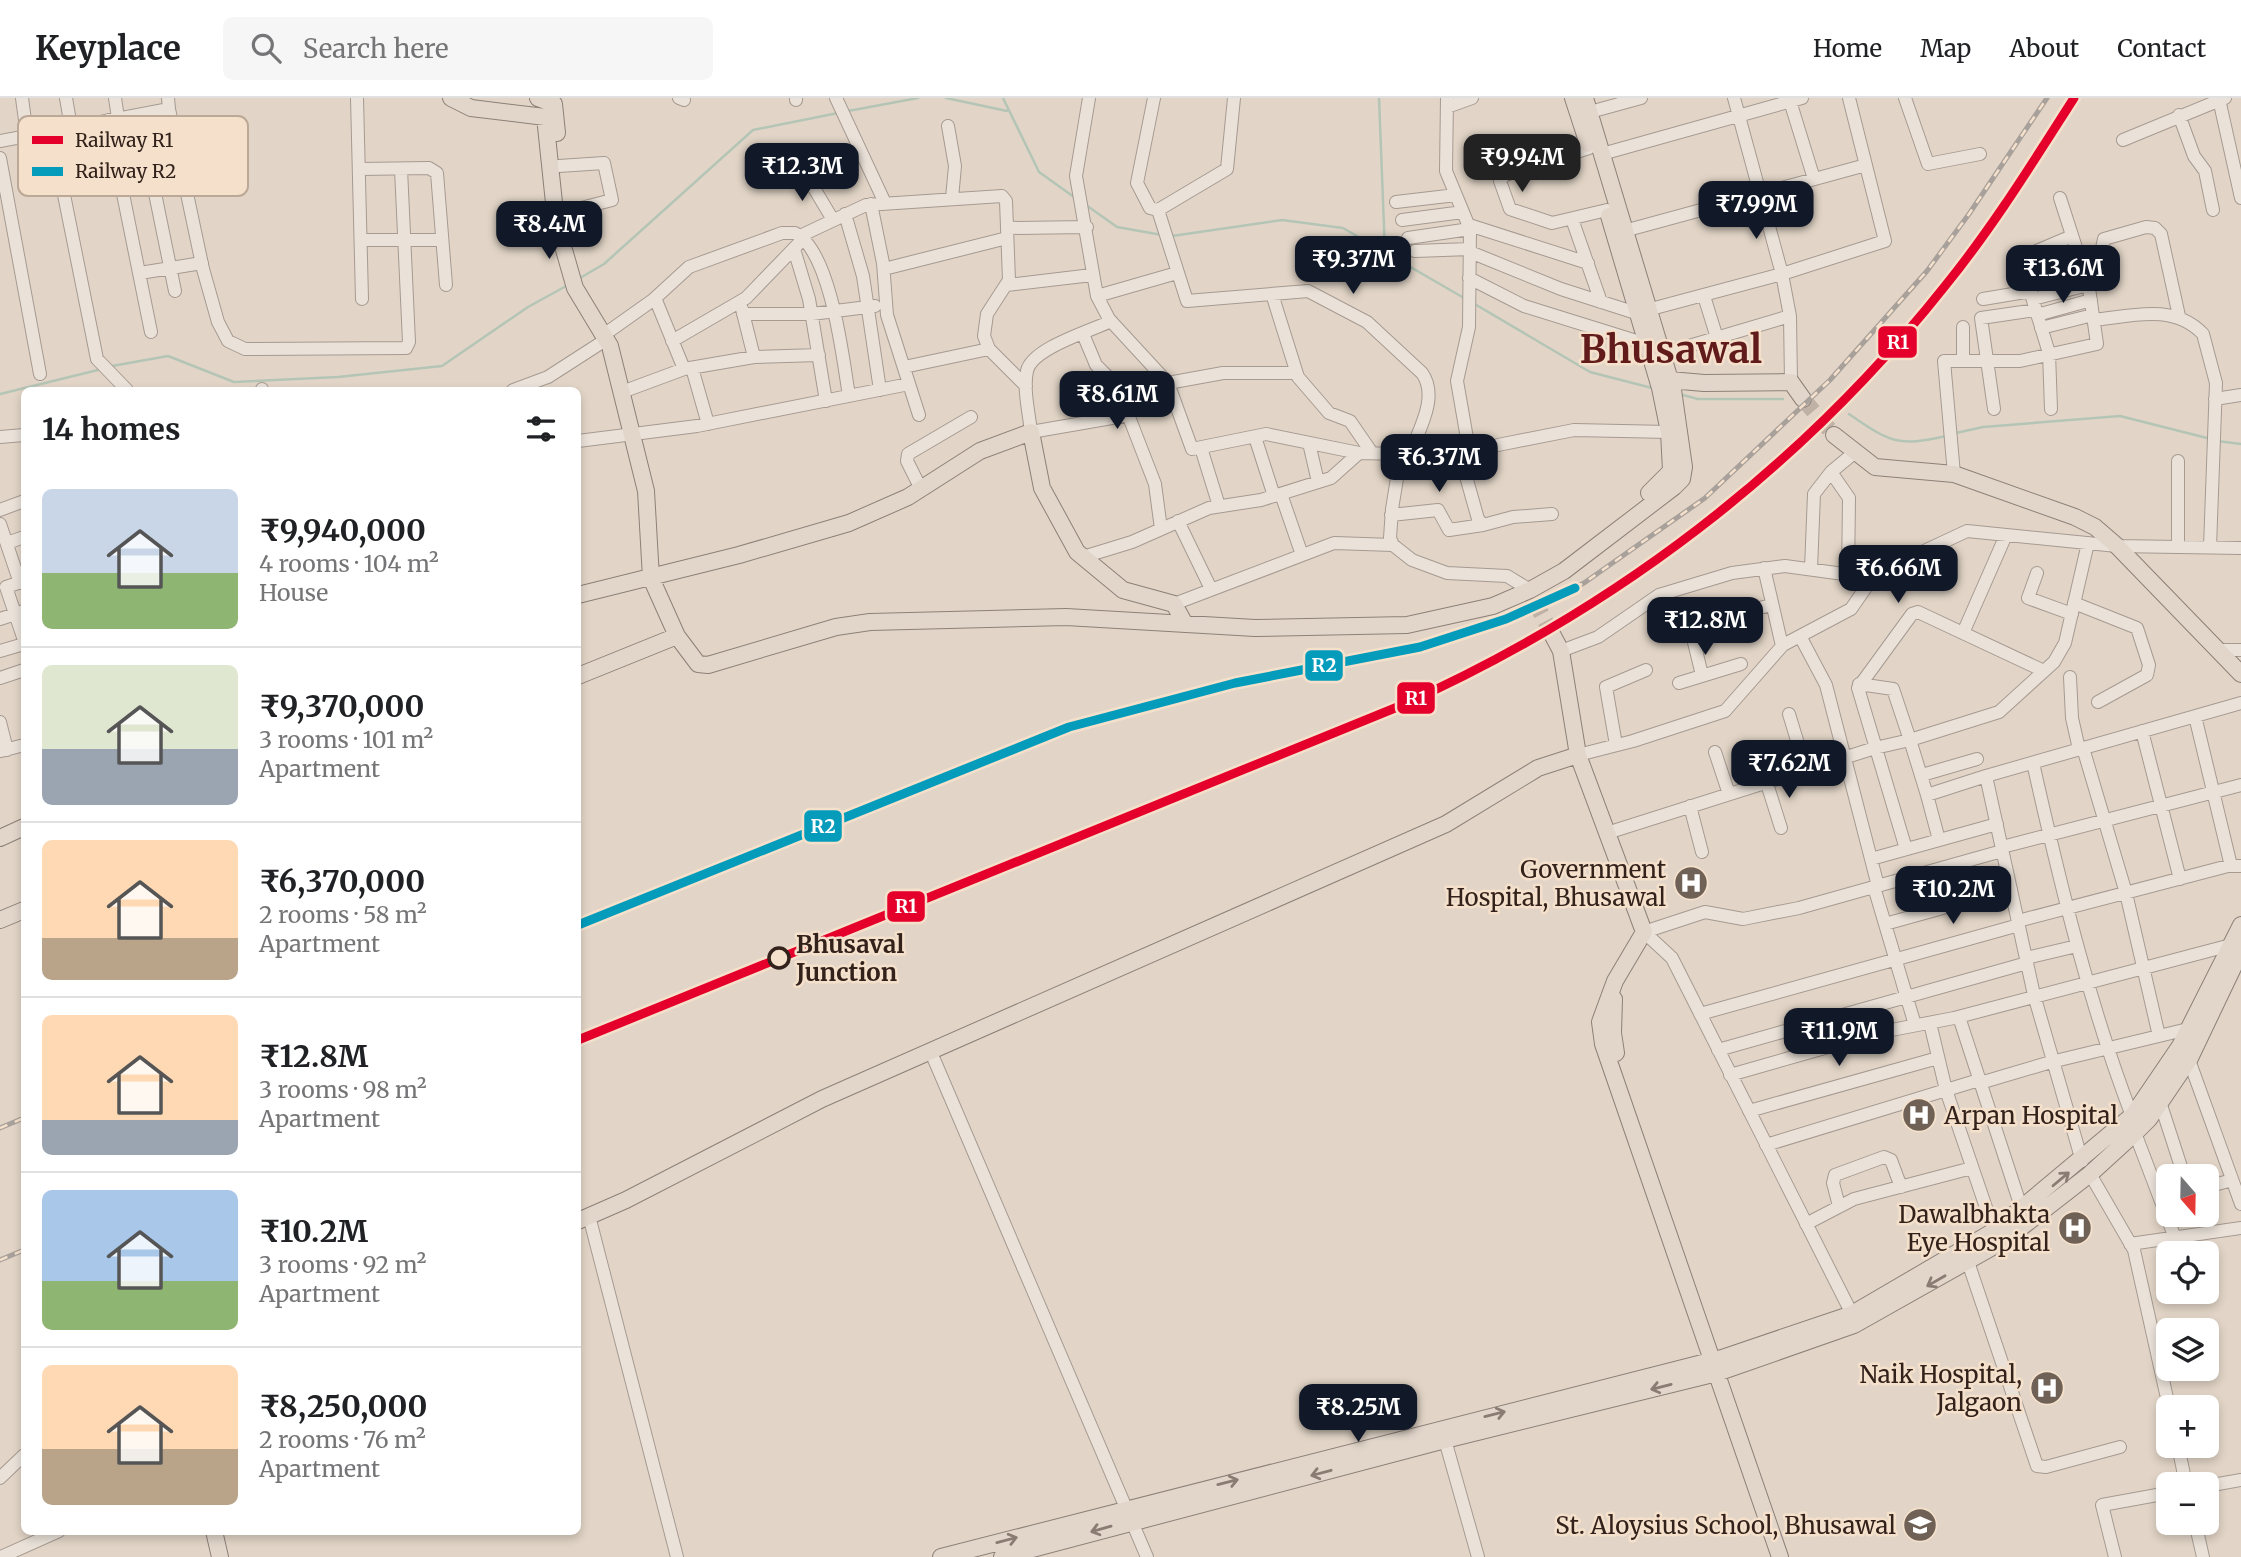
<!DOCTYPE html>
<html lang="en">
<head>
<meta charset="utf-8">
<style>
  body { margin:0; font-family:Merriweather,serif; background:#f6f6f6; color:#202124; height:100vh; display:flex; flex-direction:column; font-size:26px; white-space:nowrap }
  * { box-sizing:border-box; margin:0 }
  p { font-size:23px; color:#757577 }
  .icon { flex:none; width:38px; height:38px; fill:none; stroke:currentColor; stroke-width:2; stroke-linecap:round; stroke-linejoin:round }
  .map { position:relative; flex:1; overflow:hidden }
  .sheet { position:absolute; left:21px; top:289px; width:560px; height:1148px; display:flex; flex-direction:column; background:#fff; border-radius:10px; box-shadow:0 4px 10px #0003 }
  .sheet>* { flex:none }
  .needle { width:46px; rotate:160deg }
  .controls { position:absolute; left:2156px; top:1066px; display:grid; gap:14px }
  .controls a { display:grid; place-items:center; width:63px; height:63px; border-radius:10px; background:#fff; box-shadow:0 4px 10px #0003; font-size:35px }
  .price { position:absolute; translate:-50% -60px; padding:0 16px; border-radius:14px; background:#111827; color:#fff; font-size:23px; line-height:46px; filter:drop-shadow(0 2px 4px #0008) }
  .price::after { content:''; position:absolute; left:50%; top:42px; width:21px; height:16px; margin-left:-10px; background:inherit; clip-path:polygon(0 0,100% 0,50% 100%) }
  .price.selected { background:#222; color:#fff }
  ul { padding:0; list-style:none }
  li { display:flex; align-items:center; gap:21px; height:175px; padding:0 21px }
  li+li { border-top:2px solid #e0e0e0 }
  li span { display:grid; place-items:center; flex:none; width:196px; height:140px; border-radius:10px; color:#555 }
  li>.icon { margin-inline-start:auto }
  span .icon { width:84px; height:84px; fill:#fffc; stroke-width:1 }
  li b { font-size:30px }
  h2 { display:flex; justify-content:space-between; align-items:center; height:84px; padding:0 21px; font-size:30px }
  header { display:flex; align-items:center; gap:42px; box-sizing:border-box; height:98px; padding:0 35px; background:#fff; border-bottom:2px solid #e0e0e0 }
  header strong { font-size:33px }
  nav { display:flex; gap:38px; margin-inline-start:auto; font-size:24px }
  .search { width:490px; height:63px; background:#f6f6f6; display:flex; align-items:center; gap:18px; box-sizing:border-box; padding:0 24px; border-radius:10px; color:#757577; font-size:26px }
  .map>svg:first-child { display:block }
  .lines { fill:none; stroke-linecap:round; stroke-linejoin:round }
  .stream { stroke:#b4c5b6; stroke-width:2.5 }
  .major-tunnel { stroke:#bfb1a5; stroke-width:16; stroke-dasharray:16 8; stroke-linecap:butt }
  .minor-casing { stroke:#a69a91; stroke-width:14 }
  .major-casing { stroke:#8c8078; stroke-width:18 }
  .minor { stroke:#eae2d9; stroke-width:12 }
  .major { stroke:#e2d6ca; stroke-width:16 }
  .rail-casing { stroke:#a8a09a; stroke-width:5 }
  .rail { stroke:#f5e1cb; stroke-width:2.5; stroke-dasharray:8; stroke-linecap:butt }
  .rail-1-casing { stroke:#f5e1cb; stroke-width:14 }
  .rail-2-casing { stroke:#f5e1cb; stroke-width:14 }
  .rail-1 { stroke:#e4002b; stroke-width:9 }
  .rail-2 { stroke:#059cbc; stroke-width:9 }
  .oneway { stroke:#8a7c72 }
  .stop-dot { fill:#f5e1cb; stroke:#33221b; stroke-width:3.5 }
  .labels { text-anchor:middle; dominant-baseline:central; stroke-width:5; stroke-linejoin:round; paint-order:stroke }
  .poi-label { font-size:24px; fill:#33221b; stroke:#f5e1cb; text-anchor:end }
  .stop-label { font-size:24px; font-weight:bold; fill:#33221b; stroke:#f5e1cb; text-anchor:start }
  .town-label { font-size:38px; font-weight:bold; fill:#601b1a; stroke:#f5e1cb }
  .key { fill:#f5e1cb; stroke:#bba896; stroke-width:2 }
  .key-label { font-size:19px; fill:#33221b }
  .line-badge { stroke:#f5e1cb; stroke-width:2.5 }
  .badge-label { font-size:19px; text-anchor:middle; font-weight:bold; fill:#fff }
</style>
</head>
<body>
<header>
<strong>Keyplace</strong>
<div class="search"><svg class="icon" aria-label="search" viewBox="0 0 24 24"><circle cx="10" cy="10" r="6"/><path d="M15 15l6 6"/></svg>Search here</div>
<nav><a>Home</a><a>Map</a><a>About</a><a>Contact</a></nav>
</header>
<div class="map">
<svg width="2241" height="1459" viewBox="0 0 2241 1459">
  <rect width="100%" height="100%" fill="#e2d5c7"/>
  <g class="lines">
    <!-- stream -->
    <path class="stream" d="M946,0l61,13
      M1003,0l36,74 35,25
      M1379,0l6,154
      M848,13l70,-13
      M1086,107l31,22 45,8
      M1172,138l110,-16 61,8 121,70
      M580,180l24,-14 149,-134 85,-17
      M1473,205l117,69 62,16
      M112,268l56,-10 66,26 104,-5 104,-11 86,-59 40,-22
      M0,296l102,-25
      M1679,296l19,5h85
      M1849,316c41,28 48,33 97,22
      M1956,335l27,-6 137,-11 91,23
      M2217,343l24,3"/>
    <!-- major-tunnel -->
    <path class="major-tunnel" d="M1803,301l31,36
      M1534,502l18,34"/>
    <!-- minor casing -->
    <g class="minor-casing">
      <path id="minor" d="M22,0l5,37
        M66,0l5,29
        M115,0l3,20
        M357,0l5,201
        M679,0l5,2
        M796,0v2
        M836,0l49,105
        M1089,0l-13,78 21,120 12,23 59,64 24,66 74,-15 93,19 42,1 -9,55 -2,29 3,7 19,15 35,13 60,3 23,14
        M1154,0l-17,85 13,25 8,2 69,-41 7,-71
        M1447,0l-1,73 24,58 -1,98 -12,54 11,63 -5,14
        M1734,0l48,176 8,42 1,66
        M1905,0l23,66 52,-10
        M2219,1l22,99
        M1790,3l24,78
        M1447,9l25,-9
        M169,11l34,160 15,53 10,19 17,8 161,-1 3,-6 -8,-173
        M1590,14l51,-14
        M139,17l36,176
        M2179,17l15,41 11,15 8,39
        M108,22l43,212
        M948,28l7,40 -3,32
        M51,32l46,229 30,31
        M2123,42l102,-42
        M0,43l169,-32 -1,-11
        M1589,50l-84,27 -5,6 10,28 42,14 55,-13
        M1602,56l200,-56
        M0,60l40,216
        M559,68l45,-3 8,37 -50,13
        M802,70l31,52
        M359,71l70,-1 8,5 9,112
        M1396,104l60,-7
        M871,106l12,59 4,52 32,100
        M1158,112l29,91 121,-10 59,31 55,51c17,24 -3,56 -12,81
        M845,116l18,62 17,114
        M1572,121l29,83
        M1402,122l61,-8
        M1469,127l119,38
        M1007,130l80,-1
        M1624,133l242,-66
        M800,138l66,-31 136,-9 4,5 3,79 -22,34 -3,22 5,13 37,37
        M1408,140l62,-9
        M361,142h81
        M794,151l15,50 17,102
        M1415,153l55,-2
        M1470,154l91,37 75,24 146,-39 103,-33 -36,-143
        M884,171l123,-31
        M140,175l62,-10
        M2025,175l54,-17
        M2086,179l11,-7 7,-31 42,-12 9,1 6,6 18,82
        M1469,180l55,28 122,38
        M1007,187l85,-10
        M1272,196l26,83 31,36 21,8 22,32
        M1097,198l80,-23
        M1704,198l13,42
        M655,200l29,71
        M1983,201l48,-8
        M2033,201l55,-14
        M742,211l12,48
        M743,216h69l63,-8
        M2037,217l54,-15
        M2094,222c38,-4 79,-17 109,14l13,49 -6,164
        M1111,223c-20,10 -79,27 -84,50 -4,18 2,42 4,61l98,-17
        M1963,229v33
        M2041,230l52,-13
        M605,236l48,-34 36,-33 93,-34h13c36,18 48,126 54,163
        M1083,236l13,31 21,21 38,98 6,45
        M672,243l74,-43 57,-59
        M1662,256l128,-38
        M904,269l85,-18
        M692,270l16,56
        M1168,285l55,-10h73
        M262,291v1
        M513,292l35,-13 59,-38
        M622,294l62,-23 70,-12 65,-2
        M2215,301l26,-4
        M1994,311l-13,-91 55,-8
        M2051,311l-2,-56 -29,-95 52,-22
        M0,339l24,-2
        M1255,339l19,59
        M578,343l119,-15 212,-42
        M1309,345l9,39
        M1498,347l76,-15 95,2
        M1201,350l18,58
        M1402,356l58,1 18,64 5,6 30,-8 39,-3
        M2178,363v86
        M1831,374l18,26 -1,77
        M1954,376l-10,-113h76l77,-17 -8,-56 -29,-90
        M921,391l-14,-28 1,-7 63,-37
        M1281,396l21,61
        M0,412l24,-9
        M1391,417l47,-5 11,20 34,-5
        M1178,423l33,68
        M0,426l20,59
        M7,445l17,-6
        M1083,459l49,-15 77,-34 52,-8 70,-22 28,-25
        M1764,470l18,78
        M1811,471l3,-75 17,-22 23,-19
        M2037,475l-9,25 44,16
        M24,483l-18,6 18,53
        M2074,505l63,25 12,37 -2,10 -49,27
        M1174,506l160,-61 59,2
        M0,521l24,-8
        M1963,535l43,-98
        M1800,538l26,49 52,201
        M2218,552h23
        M0,553l24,-7
        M1561,553l37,-14 61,-42 73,-22 53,-7 88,12
        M1702,577l-12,-49 81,-21
        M2070,579l2,41 7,31
        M0,580l24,-8
        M1679,585l62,-19
        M1859,586l34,5 17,51 89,-28 55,-50 11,-19 23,-100
        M1789,616l17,56
        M2195,618l36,150
        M0,624l7,28
        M2142,633l38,148
        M1616,647l-10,-58 40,-17
        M2083,650l43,145 33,143
        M1,653l23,-6
        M1715,654l14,42
        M1757,654l24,76
        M1578,657l55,-14 92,-30 58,-66 68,-36 24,-35 92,-43 150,15 124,2
        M2033,665c27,120 55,238 99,353
        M1922,677l55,-16
        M1927,697l12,45
        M1690,708l12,46
        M1607,735l268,-85 35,-8 17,55 59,-19
        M2002,749l239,-62
        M1906,751l-48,-161 54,-74 6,-2 126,59
        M1871,761l126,-35
        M1874,789l41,138
        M2018,823l210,-55h13
        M1885,826l126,-35
        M2026,860l51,-12
        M1700,916l319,-89
        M1959,919l63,193
        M1930,925l16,67 48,141
        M930,952l217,507
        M1718,952l309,-87
        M2189,962l52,144
        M1730,977l151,-43 73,-14 277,-73
        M1980,985l71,-21 137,-33
        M2160,1004l24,74
        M1749,1013l189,-53
        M2135,1035l40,105
        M1766,1047l213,-65
        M2082,1063l-48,-166 -48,-219 255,-73
        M2090,1076l44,76 35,157
        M2207,1089l25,-7
        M1839,1108l-6,-23 2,-8 49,-18 7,3 10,27
        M589,1118l88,341
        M1806,1126l48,-25 118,-31
        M2130,1146l111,-16
        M1968,1164l69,204 9,1 74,-20
        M1852,1216l-180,-356 -28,-26 61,-20 38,7 56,-11 203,-57
        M1445,1342l33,117
        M2178,1348l8,38
        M0,1380l24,-23
        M2207,1388l34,-6
        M2195,1424l8,35
        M1,1459l58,-26
        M2115,1459l-13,-52 66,-12"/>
    </g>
    <!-- major casing -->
    <g class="major-casing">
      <path id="major" d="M451,0l20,10 74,9 11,105 19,66 35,58 36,145 5,87 26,58
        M538,0l16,6 3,29
        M1573,0l15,46
        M1609,118l51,172 9,44 2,39 -22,22
        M1670,282l34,3 87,-1 12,17
        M1834,337l41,32 79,7 121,43 20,10 22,19 124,128
        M578,497l161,-40 110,-32 59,-26 72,-46 51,-19 11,56 35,64 46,38 51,14 11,20
        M1552,536l9,17 17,104 66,177 -29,49 -15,41 3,22 177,513
        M578,578l99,-40 21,28 10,1 128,-38 34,-5 196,-5 189,11 152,-3 86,-19 37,-16 34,-19 110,-84 8,-8 2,-12 -11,-77 -88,-292
        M0,740l24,-11
        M0,822l24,-10
        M1614,901l-1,34 3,20
        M578,1123l48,-21 196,-101 624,-275 92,-56 40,-13
        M214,1433l6,26
        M941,1459l781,-199 130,-44 142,-83 139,-116 47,-69 61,-121
        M1002,1459l443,-117 272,-67 137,-48 151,-85 85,-66 45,-41 14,-14 40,-59 52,-109"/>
    </g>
    <!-- minor -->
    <use href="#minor" class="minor"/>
    <!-- major -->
    <use href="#major" class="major"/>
    <!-- rail casing -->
    <g class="rail-casing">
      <path id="rail" d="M1356,626l112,-49 45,-25
        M578,827l491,-198 166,-44 185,-36 110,-37 54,-27 121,-85 125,-118 97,-109 42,-57 78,-116
        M0,1030l24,-10
        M0,1162l24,-10"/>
    </g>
    <!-- rail -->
    <use href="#rail" class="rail"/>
    <!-- rail-1 casing -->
    <g class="rail-1-casing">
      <path id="rail-1" d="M578,942l822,-334c213,-95 400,-237 545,-420 48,-59 88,-124 129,-188"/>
    </g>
    <!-- rail-2 casing -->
    <g class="rail-2-casing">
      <path id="rail-2" d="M578,827l491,-198 166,-44 185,-36 86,-28 69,-31"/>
    </g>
    <!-- rail-1 -->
    <use href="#rail-1" class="rail-1"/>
    <!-- rail-2 -->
    <use href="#rail-2" class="rail-2"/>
  </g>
  <!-- one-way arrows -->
  <defs><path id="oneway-shaft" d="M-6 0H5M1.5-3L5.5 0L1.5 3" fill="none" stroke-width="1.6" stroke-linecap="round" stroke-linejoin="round" transform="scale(1.75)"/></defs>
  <g class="oneway">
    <use href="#oneway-shaft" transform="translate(2061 1081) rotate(-40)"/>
    <use href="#oneway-shaft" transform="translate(1936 1183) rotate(150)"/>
    <use href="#oneway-shaft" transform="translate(1661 1289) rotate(166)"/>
    <use href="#oneway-shaft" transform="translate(1495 1316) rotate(-14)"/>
    <use href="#oneway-shaft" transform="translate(1321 1375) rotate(165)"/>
    <use href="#oneway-shaft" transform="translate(1228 1384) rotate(-14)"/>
    <use href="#oneway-shaft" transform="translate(1101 1431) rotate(164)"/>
    <use href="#oneway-shaft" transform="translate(1007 1442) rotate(-15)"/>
  </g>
  <!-- icons -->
  <defs>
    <g id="hospital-disc" transform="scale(1.75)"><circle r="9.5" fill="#706157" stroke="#f5e1cb"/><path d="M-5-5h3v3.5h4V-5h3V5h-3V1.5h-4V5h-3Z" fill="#fff"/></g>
    <g id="school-disc" transform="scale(1.75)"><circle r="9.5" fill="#706157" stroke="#f5e1cb"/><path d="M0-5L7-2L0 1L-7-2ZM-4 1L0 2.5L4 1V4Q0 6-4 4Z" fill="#fff"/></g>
  </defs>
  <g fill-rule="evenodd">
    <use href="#hospital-disc" x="1691" y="785"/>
    <use href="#hospital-disc" x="1919" y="1017"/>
    <use href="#hospital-disc" x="2075" y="1130"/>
    <use href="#hospital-disc" x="2047" y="1290"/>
    <use href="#school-disc" x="1920" y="1427"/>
  </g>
  <!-- markers -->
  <circle class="stop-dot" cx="779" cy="860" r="10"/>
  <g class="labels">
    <!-- poi labels -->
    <g class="poi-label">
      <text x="1666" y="771">Government<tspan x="1666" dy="28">Hospital, Bhusawal</tspan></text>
      <text x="1944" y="1017" text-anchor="start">Arpan Hospital</text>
      <text x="2050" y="1116">Dawalbhakta<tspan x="2050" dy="28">Eye Hospital</tspan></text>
      <text x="2022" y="1276">Naik Hospital,<tspan x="2022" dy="28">Jalgaon</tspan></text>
      <text x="1896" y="1427">St. Aloysius School, Bhusawal</text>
    </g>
    <!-- stop labels -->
    <g class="stop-label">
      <text x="796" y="846">Bhusaval<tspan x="796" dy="28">Junction</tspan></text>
    </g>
    <!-- town labels -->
    <g class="town-label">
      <text x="1671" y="251">Bhusawal</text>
    </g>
  </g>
  <!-- legend -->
  <rect x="18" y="18" width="230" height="80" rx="10" class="key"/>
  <rect x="32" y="38" width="31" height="8" fill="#e4002b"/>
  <rect x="32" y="69" width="31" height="9" fill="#059cbc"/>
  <g class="key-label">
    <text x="75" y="49">Railway R1</text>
    <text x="75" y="80">Railway R2</text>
  </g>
  <g class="line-badge">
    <rect x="1877" y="227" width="41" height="34" rx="7" fill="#e4002b"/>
    <rect x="1304" y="551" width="40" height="33" rx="7" fill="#059cbc"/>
    <rect x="1396" y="583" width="40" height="34" rx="7" fill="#e4002b"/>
    <rect x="803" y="711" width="40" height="34" rx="7" fill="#059cbc"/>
    <rect x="886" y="792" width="40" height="33" rx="7" fill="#e4002b"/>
  </g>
  <g class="badge-label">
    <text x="1898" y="251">R1</text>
    <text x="1324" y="574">R2</text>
    <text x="1416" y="607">R1</text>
    <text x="823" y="735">R2</text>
    <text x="906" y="815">R1</text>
  </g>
</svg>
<div class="controls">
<a><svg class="needle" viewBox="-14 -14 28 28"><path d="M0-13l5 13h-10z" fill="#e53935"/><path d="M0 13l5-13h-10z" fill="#757577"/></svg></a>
<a><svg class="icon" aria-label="locate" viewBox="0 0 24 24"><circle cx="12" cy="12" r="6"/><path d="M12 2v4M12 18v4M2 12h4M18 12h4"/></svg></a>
<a><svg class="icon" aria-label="layers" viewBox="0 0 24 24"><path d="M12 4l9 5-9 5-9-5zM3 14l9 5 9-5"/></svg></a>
<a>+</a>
<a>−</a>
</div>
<b class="price selected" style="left:1522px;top:96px">₹9.94M</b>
<b class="price" style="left:802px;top:105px">₹12.3M</b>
<b class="price" style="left:1756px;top:143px">₹7.99M</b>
<b class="price" style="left:549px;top:163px">₹8.4M</b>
<b class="price" style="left:1353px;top:198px">₹9.37M</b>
<b class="price" style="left:2063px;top:207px">₹13.6M</b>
<b class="price" style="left:1117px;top:333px">₹8.61M</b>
<b class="price" style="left:1439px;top:396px">₹6.37M</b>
<b class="price" style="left:1898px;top:507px">₹6.66M</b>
<b class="price" style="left:1705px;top:559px">₹12.8M</b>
<b class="price" style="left:1789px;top:702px">₹7.62M</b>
<b class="price" style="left:1953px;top:828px">₹10.2M</b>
<b class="price" style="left:1839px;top:970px">₹11.9M</b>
<b class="price" style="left:1358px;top:1346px">₹8.25M</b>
<section class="sheet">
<h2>14 homes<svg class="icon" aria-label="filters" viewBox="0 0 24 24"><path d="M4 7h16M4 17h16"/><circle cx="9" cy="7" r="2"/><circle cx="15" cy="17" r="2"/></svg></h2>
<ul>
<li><span style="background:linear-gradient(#c9d6e8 60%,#8fb573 0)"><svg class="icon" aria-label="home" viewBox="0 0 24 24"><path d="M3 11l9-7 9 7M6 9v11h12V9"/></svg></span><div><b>₹9,940,000</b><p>4 rooms · 104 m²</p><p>House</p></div></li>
<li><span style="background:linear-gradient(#dfe7d0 60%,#9aa5b1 0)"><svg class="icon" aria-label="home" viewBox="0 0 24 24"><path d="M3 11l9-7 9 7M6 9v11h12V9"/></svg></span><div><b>₹9,370,000</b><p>3 rooms · 101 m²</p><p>Apartment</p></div></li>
<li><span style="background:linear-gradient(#ffd9b3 70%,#b9a48a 0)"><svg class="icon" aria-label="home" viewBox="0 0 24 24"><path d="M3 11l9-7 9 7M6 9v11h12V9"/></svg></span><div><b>₹6,370,000</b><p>2 rooms · 58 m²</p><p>Apartment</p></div></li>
<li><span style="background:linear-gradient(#ffd9b3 75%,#9aa5b1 0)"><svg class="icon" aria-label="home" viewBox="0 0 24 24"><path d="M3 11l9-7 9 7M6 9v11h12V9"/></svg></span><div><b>₹12.8M</b><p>3 rooms · 98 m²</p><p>Apartment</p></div></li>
<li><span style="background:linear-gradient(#a9c7e8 65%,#8fb573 0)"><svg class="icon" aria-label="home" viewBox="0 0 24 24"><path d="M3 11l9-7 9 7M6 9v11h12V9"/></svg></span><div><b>₹10.2M</b><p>3 rooms · 92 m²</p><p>Apartment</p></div></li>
<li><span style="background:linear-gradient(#ffd9b3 60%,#b9a48a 0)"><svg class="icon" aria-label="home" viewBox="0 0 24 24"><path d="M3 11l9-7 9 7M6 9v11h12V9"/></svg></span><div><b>₹8,250,000</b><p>2 rooms · 76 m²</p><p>Apartment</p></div></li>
</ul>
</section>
</div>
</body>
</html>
